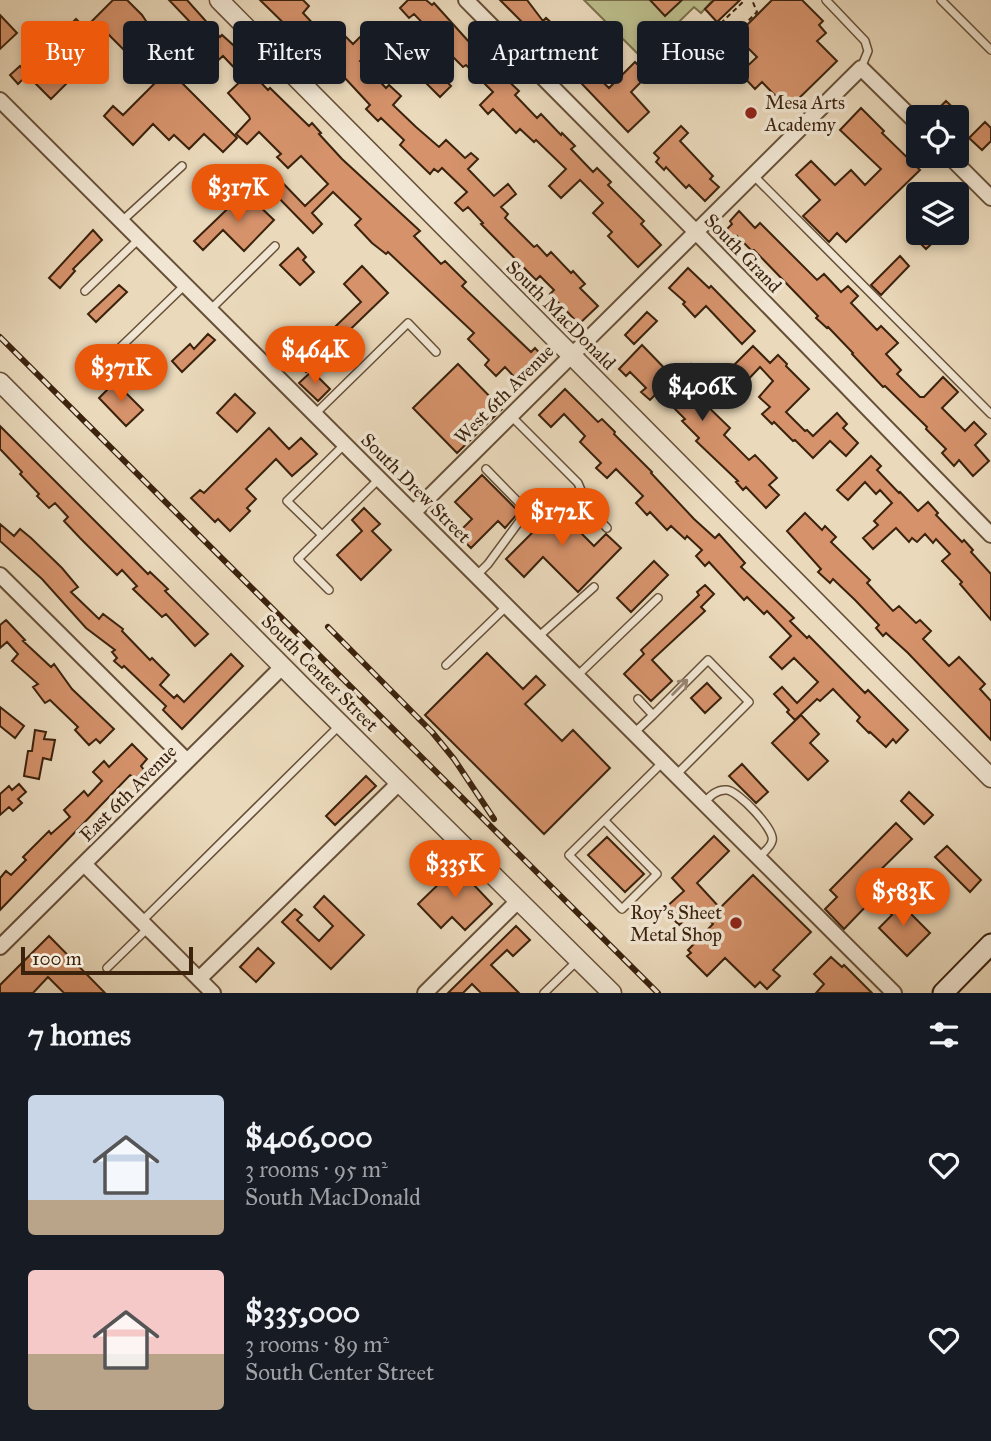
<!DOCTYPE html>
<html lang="en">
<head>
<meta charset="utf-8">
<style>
  body { margin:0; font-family:"IM FELL Great Primer",serif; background:#242831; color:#f1f3f6; height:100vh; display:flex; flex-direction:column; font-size:26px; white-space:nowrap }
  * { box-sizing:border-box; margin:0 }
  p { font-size:23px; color:#9ea1a6 }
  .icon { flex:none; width:38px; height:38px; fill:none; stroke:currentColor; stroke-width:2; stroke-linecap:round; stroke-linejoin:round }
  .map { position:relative; height:993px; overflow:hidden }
  .sheet { display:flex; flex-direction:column; background:#171b24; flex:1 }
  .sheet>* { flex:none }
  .guide { position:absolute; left:21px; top:21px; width:950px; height:63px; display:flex; gap:14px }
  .fabs { position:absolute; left:906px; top:105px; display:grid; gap:14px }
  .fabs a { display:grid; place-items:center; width:63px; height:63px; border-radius:7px; background:#171b24; box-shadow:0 4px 10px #0003; font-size:35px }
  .scale { position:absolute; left:21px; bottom:18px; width:172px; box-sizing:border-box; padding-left:7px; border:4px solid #3b220d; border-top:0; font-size:19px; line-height:24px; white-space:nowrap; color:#3b220d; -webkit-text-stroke:5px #f1e6d3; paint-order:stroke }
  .price { position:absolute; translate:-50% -60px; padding:0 16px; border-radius:24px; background:#ea580c; color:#fff; font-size:23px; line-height:46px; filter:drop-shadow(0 2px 4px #0008) }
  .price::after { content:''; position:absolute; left:50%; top:42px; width:21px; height:16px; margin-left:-10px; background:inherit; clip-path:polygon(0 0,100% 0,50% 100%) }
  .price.on { background:#222; color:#fff }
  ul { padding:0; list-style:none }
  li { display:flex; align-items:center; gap:21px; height:175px; padding:0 28px }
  li span { display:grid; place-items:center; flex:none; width:196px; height:140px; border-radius:7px; color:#555 }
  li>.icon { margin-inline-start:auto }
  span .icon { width:84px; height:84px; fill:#fffc; stroke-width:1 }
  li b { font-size:30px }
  h2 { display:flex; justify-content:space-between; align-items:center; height:84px; padding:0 28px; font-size:30px }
  .pill { padding:0 24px; border-radius:7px; background:#171b24; box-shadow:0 4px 10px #0003; font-size:24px; line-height:63px }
  .pill.on { background:#ea580c; color:#fff }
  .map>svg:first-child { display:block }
  .green { fill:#bcbe8c; stroke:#7c704c; stroke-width:2 }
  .building { fill:#d5926b; stroke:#3b220d; stroke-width:2 }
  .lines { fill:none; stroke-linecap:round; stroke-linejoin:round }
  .service-casing { stroke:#675038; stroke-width:10 }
  .minor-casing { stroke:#675038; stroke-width:18 }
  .tertiary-casing { stroke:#675038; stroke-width:21 }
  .secondary-casing { stroke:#3b220d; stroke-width:23 }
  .path { stroke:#3b220d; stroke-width:2; stroke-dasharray:5 3.5; stroke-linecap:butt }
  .service { stroke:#f1e6d3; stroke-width:7 }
  .minor { stroke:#f1e6d3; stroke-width:14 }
  .tertiary { stroke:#f1e6d3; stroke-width:18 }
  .secondary { stroke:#f1e6d3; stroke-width:19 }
  .rail-casing { stroke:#3b220d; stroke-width:6 }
  .rail { stroke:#f1e6d3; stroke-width:3.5; stroke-dasharray:10; stroke-linecap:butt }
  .oneway { stroke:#968470 }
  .poi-dot { fill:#8f2418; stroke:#f1e6d3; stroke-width:2.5 }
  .labels { text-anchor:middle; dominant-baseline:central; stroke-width:7; stroke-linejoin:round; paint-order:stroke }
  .poi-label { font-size:19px; fill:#3b220d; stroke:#f1e6d3; text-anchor:start }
  .street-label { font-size:19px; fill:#3b220d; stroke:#f1e6d3 }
</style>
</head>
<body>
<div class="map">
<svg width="991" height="993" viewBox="0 0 991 993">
  <rect width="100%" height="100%" fill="#ead9bb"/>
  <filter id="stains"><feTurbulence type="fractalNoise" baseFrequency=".00286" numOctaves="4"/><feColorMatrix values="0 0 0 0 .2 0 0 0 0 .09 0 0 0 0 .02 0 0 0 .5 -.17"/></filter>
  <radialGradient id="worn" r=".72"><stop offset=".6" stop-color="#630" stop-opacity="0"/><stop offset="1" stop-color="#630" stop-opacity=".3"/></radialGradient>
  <!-- green -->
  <path class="green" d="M584,0h129l-12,13 -7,-6 -52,51z"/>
  <!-- building -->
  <path class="building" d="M113,0h14l15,15 4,6 -14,13 40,39 25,-25 -15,-16 9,-9 -22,-23h18l33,37 2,-2 31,28 -6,5 21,22 2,-2 39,38 3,-3 9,10 -2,1 23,25 78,72 -6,5 27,28 4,-3 21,21 -4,4 69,66 4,-4 9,10 -25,24 -14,-15 -9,9 -11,-11 4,-5 -21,-21 6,-6 -86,-81 -2,2 -14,-11 -17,-18 6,-6 -28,-27 -21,21 10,11 -9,9 -44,-45 9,-10 27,28 23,-22 -27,-28 -13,12 -11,-11 4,-3 -22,-22 -12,12 -11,-10 14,-15 -1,-3 -21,-23 16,-15 -21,-22 -8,7 -6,-7 -27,27 55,55 -14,14 -19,-18 -15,15 -15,-14 -5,5 -16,-16 -20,21 -29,-29 9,-10 10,9 33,-33 -50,-50 -33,33 6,6 -28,28 -24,-24 -9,9 -8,-9 10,-9 5,6 20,-20 -16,-16 9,-10 15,16 23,-23 9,9z
    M260,0h43l6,6 -6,7 16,17 -14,14z
    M408,0h18l6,5 2,-2 45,50 40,38 -4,4 22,23 4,-4 20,21 1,-2 13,13 -4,3 22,23 4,-4 14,14 -3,3 36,36 -3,3 20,21 -23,22 -30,-31 4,-4 -19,-19 10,-10 -23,-23 -19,18 -12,-12 17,-17 -30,-29 -2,2 -14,-13 -4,4 -23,-24 -5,5 -8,-9 13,-13 -27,-27 -3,2 -17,-17 -4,4 -12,-12 6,-5 -22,-23 -5,4 -9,-10z
    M500,0h27l16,21 3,-3 20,18 3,-4 11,12 7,-7 11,12 -14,15 25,24 26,-26 13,13 -17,17 18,20 -21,20 -88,-92 -3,2 -16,-17 2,-2z
    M650,0h32l-17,16z
    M714,0h26l-23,22 -12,-13z
    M772,0h30l21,21 -4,4 7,8 -9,8 20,20 -49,48 -26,-27 -7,7 -15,-16 17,-16 -21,-21z
    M0,15l17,18 -17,16z
    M336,27l17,17 8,-8 7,6 -5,5 6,6 -9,8 26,27 3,-3 12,11 -8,9 23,22 23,20 7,-7 19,18 6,-5 7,6 -10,10 26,27 14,-12 8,10 -15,13 7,7 -3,4 29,29 3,-2 10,11 4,-4 20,21 2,-2 12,13 -5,4 18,18 -19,18 -29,-30 4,-4 -14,-14 -4,4 -55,-56 2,-1 -15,-16 -5,4 -8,-8 12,-11 -25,-24 -4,4 -4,-3 -4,5 -30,-29 4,-5 -23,-22 -3,3 -12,-12 4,-4 -26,-28 -4,4 -12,-13 9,-8 -17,-18z
    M437,72l14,14 -11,11 -14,-14z
    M946,101l17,16h-33z
    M861,108l23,23 -2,2 38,37 -74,72 -9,-9 -8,9 -26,-26 17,-16 -24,-25 15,-14 24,24 16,-15 14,15 16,-16 -41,-39z
    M985,122l6,6v13l-9,9 -13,-12z
    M681,126l7,7 -8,8 33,35 -3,3 9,8 -14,14 -16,-16 -3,3 -20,-21 -2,3 -8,-8 3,-4 -5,-5z
    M243,194l9,10 2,-3 20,19 -30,31 -21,-21 -20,20 -9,-9z
    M739,211l16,17 5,-5 57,57 7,-6 17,18 7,-6 10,10 -7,7 26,27 4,-4 17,17 -12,11 15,16 -4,4 23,23h4l19,-20 15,15 -16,16 23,23 9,-9 12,12 -11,11 14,16 -16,15 -14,-16 -5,6 -12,-13 4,-4 -20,-20 1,-2 -42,-41 -2,1 -31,-33 1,-1 -25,-26 -1,1 -11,-10 2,-2 -64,-66 -2,1 -15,-15 -5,5 -8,-9 8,-8 -2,-3z
    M919,221v12h24l-17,16 -18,-18z
    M93,230l9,10 -29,29 2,2 -15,17 -11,-10z
    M298,248l8,9 -3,3 11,12 -14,13 -20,-20z
    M900,256l9,10 -28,29 -10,-10z
    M362,266l26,27 -82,79 -16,-17 8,-8 4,4 9,-8 3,4 47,-45 -17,-18z
    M688,268l21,20 2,-2 44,45 -13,13 -36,-38 -11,11 -12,-13 2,-2 -16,-14z
    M119,285l8,7 -31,30 -8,-8z
    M647,312l10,9 -23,23 -9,-9z
    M208,334l7,6 -33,32 -10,-11 18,-17 4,5z
    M642,345l33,34 16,-15 7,7 -17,16 13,13 3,-4 33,32 -6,7 25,25 6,-5 22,23 -8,7 10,10 -13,13 -20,-21 -3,3 -7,-8 2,-1 -42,-40 3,-3 -17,-17 3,-2 -15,-15 -2,2 -12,-12 -6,6 -9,-8 5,-4 -16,-16 -4,4 -7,-7z
    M753,346l17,17 8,-8 9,9 -1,2 23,23 -23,23 19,19 2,-1 6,6 24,-23 10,11 -4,4 15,15 -12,13 -16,-15 -17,17 -18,-18 -2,1 -19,-19 -2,2 -10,-10 8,-7 -11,-10 14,-16 -13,-14 -20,21 -8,-7 3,-3 -7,-7z
    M458,364l44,45 -45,44 -44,-45z
    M312,371l18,18 -12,12 -19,-18z
    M115,382l28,28 -17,16 -27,-28z
    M565,389l33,33 4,-3 13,13 -1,2 38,38 -1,1 43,46 21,19 4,-4 9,10 17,19 -4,4 53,51 -4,3 17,17 2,-2 56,57 3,-3 40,40 -12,13 -3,-4 -7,8 -16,-15 -1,1 -12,-12 3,-4 -27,-28 -13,12 -3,-2 -22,21 -8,-8 2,-2 -15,-16 8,-7 15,16 21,-21 -24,-24 -12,11 -12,-12 21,-21 -24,-25 -3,3 -17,-17 -3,3 -35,-38 -4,4 -9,-10 6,-6 -15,-14 -2,3 -14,-13 -4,4 -17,-18 -3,3 -11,-12 7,-7 -27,-27 -9,9 -11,-10 5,-5 -21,-21 5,-6 -21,-22 -13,13 -12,-12z
    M235,394l20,19 -18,19 -20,-19z
    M0,426l148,148 2,-2 18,17 -3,2 43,43 -13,12 -29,-32 -4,3 -29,-28 4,-3 -15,-16 -5,5 -37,-37 -16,-17 4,-4 -13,-14 -6,5 -12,-12 2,-2 -19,-20 2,-2 -22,-23z
    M269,428l20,21 12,-11 16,16 -25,22 -16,-17 -30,30 10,10 -9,9 3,3 -20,20 -12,-12 -3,3 -24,-24 9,-8 4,3z
    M871,456l10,10 -4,4 22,23 1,-1 18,19 10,-9 10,11 -2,2 26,27 2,-2 9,10 -2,2 20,22v46l-31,-36 2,-2 -20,-21 8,-7 -14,-15 -3,4 -8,-9 -8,8 -5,-4 -3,4 -13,-14 -23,21 -10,-11 15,-13 -4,-4 18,-18 -12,-13 -4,4 -11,-12 -17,18 -11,-10z
    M482,475l37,37 -14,16 -7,-7 -27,27 -14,-14 15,-15 -17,-17z
    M547,499l47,47 12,-12 15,14 -43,44 -35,-35 -19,20 -18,-18 26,-26 -8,-8z
    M364,508l16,16 -8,7 19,19 -30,30 -24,-25 25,-24 -10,-11z
    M805,513l17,17 3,-4 11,11 -5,5 39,38 -3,3 26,28 6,-5 17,17 4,-3 11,11 -8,8 26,27 10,-9 26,27 -5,5 11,12v39l-83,-87 -22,-20 -3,3 -7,-8 3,-3 -24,-25 -22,-21 -3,4 -12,-11 3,-3 -34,-38z
    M0,524l14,12 6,-7 11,9 31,30 16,19 -7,5 28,27 4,-5 20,15 -1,2 28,29 2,-2 17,17 -9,10 14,13 3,-3 7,7 47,-48 12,12 -61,63 -19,-19 3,-4 -42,-40 -2,2 -8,-7 3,-3 -5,-6 3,-2 -29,-22 -44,-49 -42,-38z
    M654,561l14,14 -37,37 -14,-14z
    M705,585l9,9 -13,13 4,4 -53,49 20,21 -21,20 -27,-27 20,-20 -3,-4 58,-55 -2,-3z
    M6,620l19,20 -2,1 28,26 3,-3 18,25 42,40 -14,14 -4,-4 -7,6 -14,-15 3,-3 -28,-27 -5,3 -12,-16 5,-3 -26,-23 6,-7 -11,-12 -7,6v-23z
    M487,653l36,36 13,-13 9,9 -20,19 37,37 11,-11 37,38 -66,66 -119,-119z
    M707,683l14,15 -16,15 -14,-15z
    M0,707l24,19 -9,12 -15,-12z
    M801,715l18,19 -9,9 18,18 -20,19 -36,-37z
    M35,730l11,2 -2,7 11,1 -4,20 -8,-2 -4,21 -15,-3 4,-25h4z
    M132,744l15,15 -6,7 3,4 -9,9 -5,-4 -130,135v-32l6,-7 5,4 15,-15 -3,-3 26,-26 2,3 19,-17 -6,-7 20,-19 4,5 14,-15 -9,-9 11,-11 5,6z
    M742,764l26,28 -12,11 -27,-27z
    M366,776l10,10 -41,39 -9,-9z
    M19,784l7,8 -8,7 4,4 -9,8 -4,-4 -9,8v-21l9,-8 3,4z
    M909,792l24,23 -9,9 -23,-23z
    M896,823l16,16 -51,50 11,11 -28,29 -19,-20 12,-12 -7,-7z
    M714,836l15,15 -32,32 23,25 33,-33 58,57 -38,38 7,6 -13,13 -7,-7 -5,5 -30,-29 -18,18 -20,-20 4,-3 -3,-3 25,-26 -15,-16 -19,17 -15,-16 20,-18 -12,-13z
    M607,837l37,37 -19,18 -37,-37z
    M947,846l34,34 -11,12 -35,-35z
    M454,864l38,40 -27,26 -13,-13 -11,11 -23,-24 29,-28 -3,-3z
    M324,896l40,39 -33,34 -49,-47 13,-13 7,6 -5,5 22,21 14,-15 -19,-19z
    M895,898l35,35 -23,23 -28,-28 13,-13 -7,-8z
    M516,926l14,14 -17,16 -6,-6 -16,15 28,28h-38l-9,-9 -9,9h-15z
    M49,936l56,57h-41l-16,-16 -15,16h-33v-8z
    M258,948l16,15 -18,19 -16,-15z
    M831,957l11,10 2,-2 28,28h-56l8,-9 -10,-10z"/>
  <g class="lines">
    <!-- service casing -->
    <g class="service-casing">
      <path id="service" d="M826,0l39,41 3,10 -7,17
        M941,0l50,50
        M753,175l238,239
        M122,221l60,-55
        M85,291l54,-52
        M211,309l64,-63
        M101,366l84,-81
        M315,414l93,-91 28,29
        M511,416l67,67 11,26 18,19
        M322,535l-35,-34 58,-57
        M477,575l11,-11 39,-53 -41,-42
        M329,590l-31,-31 81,-80
        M538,637l56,-50
        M446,665l61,-59
        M577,676l81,-78
        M653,715l55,-55 41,42 -73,73
        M634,733l19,-18 -15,-16
        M704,803c6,-7 13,-14 23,-13 11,1 49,40 45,51 -1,6 -9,12 -14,17
        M605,821l52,53 -35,35 -53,-54 94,-93
        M142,921l198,-196
        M107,968l41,-40
        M544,993l34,-33"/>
    </g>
    <!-- minor casing -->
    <g class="minor-casing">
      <path id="minor" d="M466,0l229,231 296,304
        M0,100l894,893
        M949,156l42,42
        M414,512l447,-444 58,57
        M0,575l187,186
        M84,864l129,129
        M0,947l283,-281
        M199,979l201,-197
        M425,993l93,-92"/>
    </g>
    <!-- tertiary casing -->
    <g class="tertiary-casing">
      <path id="tertiary" d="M219,0l772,778
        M0,382l304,306 308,305"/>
    </g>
    <!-- secondary casing -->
    <g class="secondary-casing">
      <path id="secondary" d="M943,993l48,-49"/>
    </g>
    <!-- path -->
    <path class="path" d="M719,49l2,-26 24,-23
      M711,54l8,-4 38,-38 -5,-12"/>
    <!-- service -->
    <use href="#service" class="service"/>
    <!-- minor -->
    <use href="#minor" class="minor"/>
    <!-- tertiary -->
    <use href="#tertiary" class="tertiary"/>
    <!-- secondary -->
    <use href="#secondary" class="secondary"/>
    <!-- rail casing -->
    <g class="rail-casing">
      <path id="rail" d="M0,337l658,656
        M328,627l104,105 22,27 40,60"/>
    </g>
    <!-- rail -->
    <use href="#rail" class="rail"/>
  </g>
  <!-- one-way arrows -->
  <defs><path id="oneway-shaft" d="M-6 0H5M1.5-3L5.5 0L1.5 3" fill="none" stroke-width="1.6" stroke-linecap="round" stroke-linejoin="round" transform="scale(1.75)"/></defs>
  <use class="oneway" href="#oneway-shaft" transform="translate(680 687) rotate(-45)"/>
  <!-- markers -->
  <g class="poi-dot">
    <circle cx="751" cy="113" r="7"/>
    <circle cx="736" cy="923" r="7"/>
  </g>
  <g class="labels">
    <!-- poi labels -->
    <g class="poi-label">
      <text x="765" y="102">Mesa Arts<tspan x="765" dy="22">Academy</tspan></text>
      <text x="722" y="912" text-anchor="end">Roy's Sheet<tspan x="722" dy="22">Metal Shop</tspan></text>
    </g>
    <!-- street labels -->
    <g class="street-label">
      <text transform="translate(743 253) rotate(46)">South Grand</text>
      <text transform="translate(561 315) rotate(45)">South MacDonald</text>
      <text transform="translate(504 394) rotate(-45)">West 6th Avenue</text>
      <text transform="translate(416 488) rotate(45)">South Drew Street</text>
      <text transform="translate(320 673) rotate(45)">South Center Street</text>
      <text transform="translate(128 793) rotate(-45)">East 6th Avenue</text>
    </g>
  </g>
  <rect width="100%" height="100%" filter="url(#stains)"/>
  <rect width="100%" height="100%" fill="url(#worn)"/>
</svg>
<div class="fabs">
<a><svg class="icon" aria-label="locate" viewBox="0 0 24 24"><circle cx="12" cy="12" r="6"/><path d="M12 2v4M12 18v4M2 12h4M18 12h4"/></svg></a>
<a><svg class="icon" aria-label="layers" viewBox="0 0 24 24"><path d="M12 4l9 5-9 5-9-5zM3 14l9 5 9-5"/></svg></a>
</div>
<div class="scale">100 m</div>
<b class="price" style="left:238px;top:224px">$317K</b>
<b class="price" style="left:315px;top:386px">$464K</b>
<b class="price" style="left:121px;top:404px">$371K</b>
<b class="price on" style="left:702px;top:423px">$406K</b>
<b class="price" style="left:562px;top:548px">$172K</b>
<b class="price" style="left:455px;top:900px">$335K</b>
<b class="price" style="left:903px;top:928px">$583K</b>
<div class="guide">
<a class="pill on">Buy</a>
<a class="pill">Rent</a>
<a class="pill">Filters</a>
<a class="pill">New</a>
<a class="pill">Apartment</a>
<a class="pill">House</a>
</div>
</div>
<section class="sheet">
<h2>7 homes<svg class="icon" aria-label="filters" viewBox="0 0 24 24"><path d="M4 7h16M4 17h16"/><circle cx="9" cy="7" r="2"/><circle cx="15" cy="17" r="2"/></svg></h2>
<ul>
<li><span style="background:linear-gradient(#c9d6e8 75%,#b9a48a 0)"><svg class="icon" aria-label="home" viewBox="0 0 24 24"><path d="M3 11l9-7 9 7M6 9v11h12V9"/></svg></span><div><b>$406,000</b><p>3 rooms · 95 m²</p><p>South MacDonald</p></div><svg class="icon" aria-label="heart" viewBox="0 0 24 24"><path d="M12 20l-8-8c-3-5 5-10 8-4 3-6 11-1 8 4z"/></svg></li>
<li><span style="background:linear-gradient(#f6c9c9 60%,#b9a48a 0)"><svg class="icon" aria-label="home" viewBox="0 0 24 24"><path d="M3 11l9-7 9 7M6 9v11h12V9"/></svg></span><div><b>$335,000</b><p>3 rooms · 89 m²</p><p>South Center Street</p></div><svg class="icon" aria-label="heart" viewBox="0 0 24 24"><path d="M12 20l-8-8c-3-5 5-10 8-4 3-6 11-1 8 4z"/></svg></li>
</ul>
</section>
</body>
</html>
